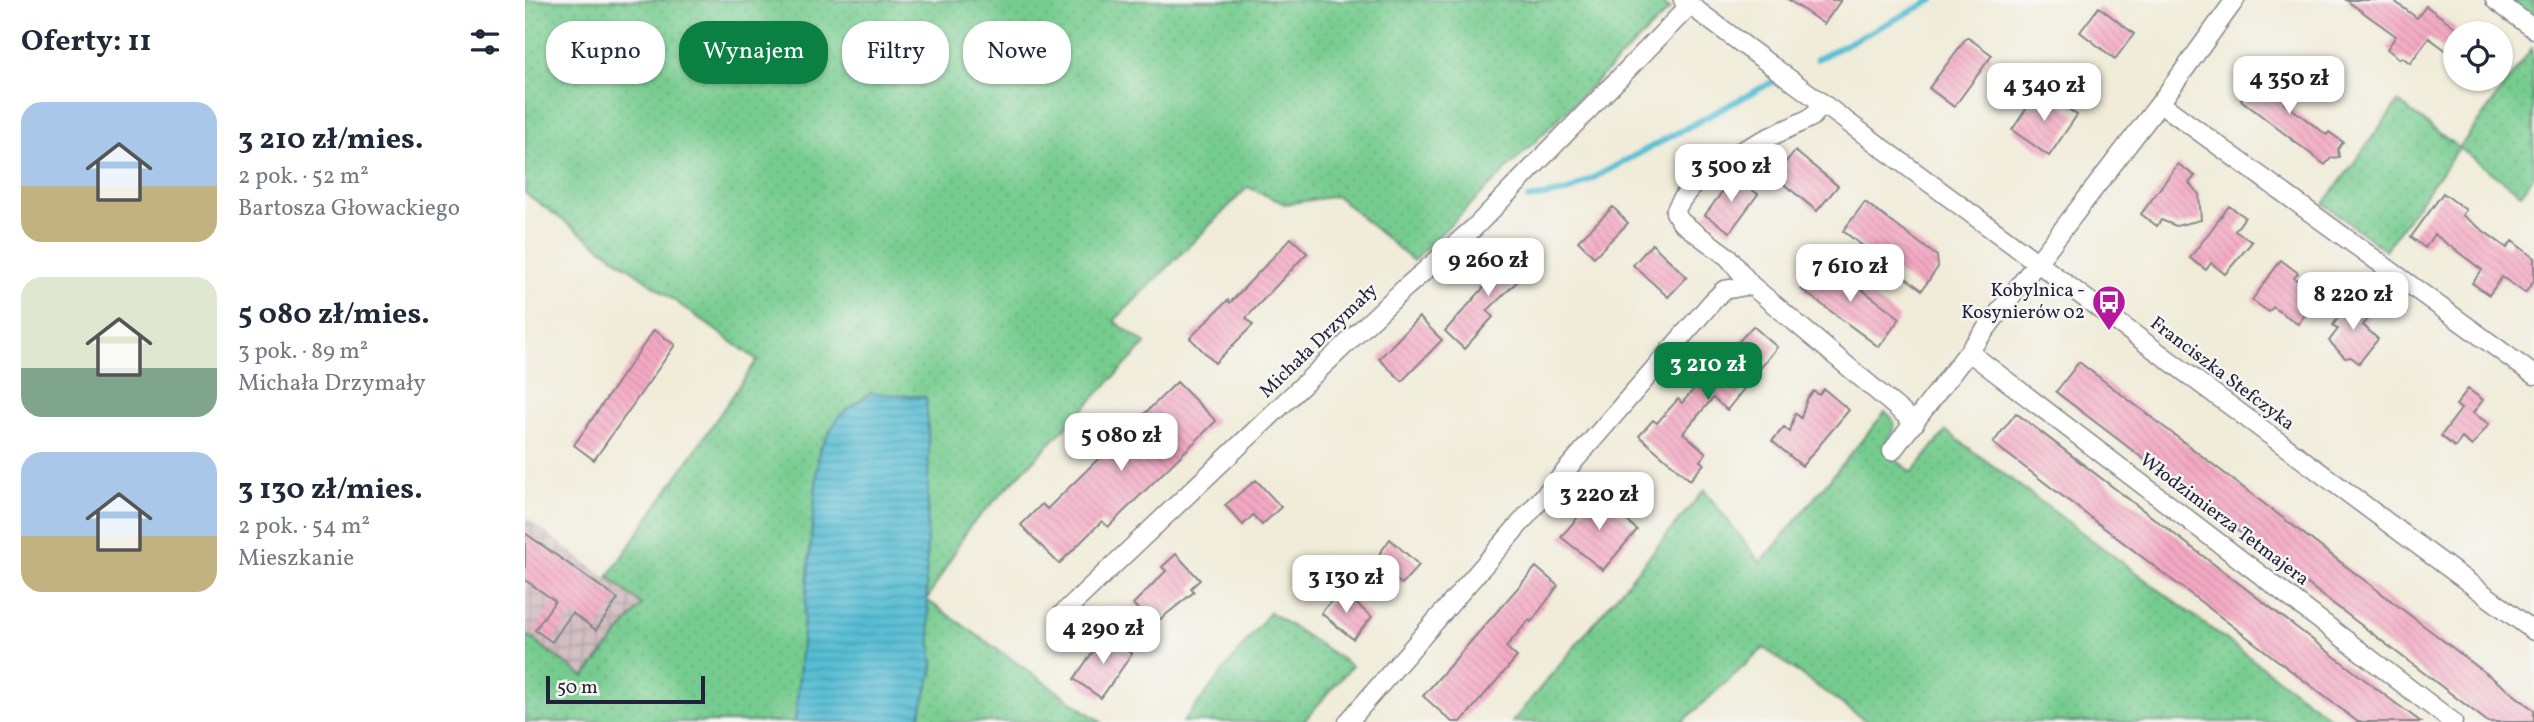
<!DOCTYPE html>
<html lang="pl">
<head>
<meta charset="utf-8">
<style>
  body { margin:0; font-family:Vollkorn,serif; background:#f6f6f7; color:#1f2937; height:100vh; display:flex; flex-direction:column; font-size:26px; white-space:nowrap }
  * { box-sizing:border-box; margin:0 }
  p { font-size:23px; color:#747a83 }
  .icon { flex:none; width:38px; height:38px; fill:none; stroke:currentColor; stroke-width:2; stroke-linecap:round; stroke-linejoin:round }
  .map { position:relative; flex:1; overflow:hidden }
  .drawer { display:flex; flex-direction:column; background:#fff; width:525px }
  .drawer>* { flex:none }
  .guide { position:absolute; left:21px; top:21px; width:665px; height:63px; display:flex; gap:14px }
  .controls { position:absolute; left:1918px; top:21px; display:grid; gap:14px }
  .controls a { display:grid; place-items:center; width:70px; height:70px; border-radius:50%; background:#fff; box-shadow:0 2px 5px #0004; font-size:35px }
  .scale { position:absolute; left:21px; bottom:18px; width:159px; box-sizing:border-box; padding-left:7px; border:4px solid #22223b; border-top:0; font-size:19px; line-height:24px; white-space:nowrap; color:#22223b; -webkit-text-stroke:5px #f6f6f2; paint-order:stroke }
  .price { position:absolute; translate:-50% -60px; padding:0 16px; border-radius:14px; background:#fff; color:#222; font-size:23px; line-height:46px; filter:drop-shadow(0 2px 4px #0008) }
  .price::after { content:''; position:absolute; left:50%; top:42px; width:21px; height:16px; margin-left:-10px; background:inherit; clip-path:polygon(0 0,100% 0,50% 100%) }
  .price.on { background:#0b8043; color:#fff }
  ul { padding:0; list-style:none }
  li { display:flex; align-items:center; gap:21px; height:175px; padding:0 21px }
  li span { display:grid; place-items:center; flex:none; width:196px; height:140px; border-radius:21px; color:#555 }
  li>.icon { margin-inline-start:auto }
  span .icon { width:84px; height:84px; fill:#fffc; stroke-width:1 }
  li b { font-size:30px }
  h2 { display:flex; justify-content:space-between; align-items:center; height:84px; padding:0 21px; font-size:30px }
  .pill { padding:0 24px; border-radius:28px; background:#fff; box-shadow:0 2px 5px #0004; font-size:24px; line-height:63px }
  .pill.on { background:#0b8043; color:#fff }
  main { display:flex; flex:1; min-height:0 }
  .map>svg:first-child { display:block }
  .industrial { fill:url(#industrial-grid) }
  .green { fill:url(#green-dots); stroke:#4c7765; stroke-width:2 }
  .water { fill:url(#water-rules); stroke:#3c7088; stroke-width:2 }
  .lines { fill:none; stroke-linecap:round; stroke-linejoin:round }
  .stream { stroke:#57bed4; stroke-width:6 }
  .building { fill:url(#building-back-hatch) }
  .street-casing { stroke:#89878a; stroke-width:21 }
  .street { stroke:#fff; stroke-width:18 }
  .labels { text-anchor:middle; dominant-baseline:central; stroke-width:5; stroke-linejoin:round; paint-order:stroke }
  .poi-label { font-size:19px; fill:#22223b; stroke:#f6f6f2; text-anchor:end }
  .street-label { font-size:19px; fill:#22223b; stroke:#f6f6f2 }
</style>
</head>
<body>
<main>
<section class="drawer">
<h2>Oferty: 11<svg class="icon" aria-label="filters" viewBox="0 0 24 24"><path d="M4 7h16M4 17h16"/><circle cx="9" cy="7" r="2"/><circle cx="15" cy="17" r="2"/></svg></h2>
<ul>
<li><span style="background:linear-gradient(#a9c7e8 60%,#c2b280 0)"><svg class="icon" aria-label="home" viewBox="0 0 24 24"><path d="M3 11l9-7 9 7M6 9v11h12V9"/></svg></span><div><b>3 210 zł/mies.</b><p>2 pok. · 52 m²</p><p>Bartosza Głowackiego</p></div></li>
<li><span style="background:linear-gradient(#dfe7d0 65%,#7fa58c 0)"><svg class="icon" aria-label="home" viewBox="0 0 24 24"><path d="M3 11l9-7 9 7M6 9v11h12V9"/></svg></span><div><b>5 080 zł/mies.</b><p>3 pok. · 89 m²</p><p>Michała Drzymały</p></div></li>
<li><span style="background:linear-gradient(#a9c7e8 60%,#c2b280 0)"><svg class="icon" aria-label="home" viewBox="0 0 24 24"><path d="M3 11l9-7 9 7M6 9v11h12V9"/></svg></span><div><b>3 130 zł/mies.</b><p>2 pok. · 54 m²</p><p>Mieszkanie</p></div></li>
</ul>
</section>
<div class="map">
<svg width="2009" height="722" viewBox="0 0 2009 722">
  <defs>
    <pattern id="industrial-grid" width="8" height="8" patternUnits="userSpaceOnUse" patternTransform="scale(1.75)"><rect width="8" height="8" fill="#d2bec3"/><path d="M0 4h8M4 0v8" fill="none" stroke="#b4a3a8"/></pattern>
    <pattern id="green-dots" width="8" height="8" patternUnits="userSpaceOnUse" patternTransform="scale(1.75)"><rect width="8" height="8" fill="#76cc8f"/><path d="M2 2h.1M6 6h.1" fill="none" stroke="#66af7c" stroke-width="1.8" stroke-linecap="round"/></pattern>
    <pattern id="water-rules" width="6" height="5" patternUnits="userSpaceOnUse" patternTransform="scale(1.75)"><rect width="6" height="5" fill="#57bed4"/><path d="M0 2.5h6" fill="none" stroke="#489aad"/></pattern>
    <pattern id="building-back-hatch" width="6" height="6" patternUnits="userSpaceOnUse" patternTransform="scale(1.75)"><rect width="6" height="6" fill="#f4a9c3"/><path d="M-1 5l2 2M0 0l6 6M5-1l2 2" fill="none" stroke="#d191a8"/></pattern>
  </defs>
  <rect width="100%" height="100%" fill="#f6f6f2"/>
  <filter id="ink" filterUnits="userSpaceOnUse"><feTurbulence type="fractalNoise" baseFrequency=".0143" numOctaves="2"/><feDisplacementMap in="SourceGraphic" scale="14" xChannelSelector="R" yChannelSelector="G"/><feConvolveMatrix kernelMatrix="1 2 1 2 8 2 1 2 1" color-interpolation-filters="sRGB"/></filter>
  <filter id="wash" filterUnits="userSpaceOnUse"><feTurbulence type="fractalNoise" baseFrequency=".00686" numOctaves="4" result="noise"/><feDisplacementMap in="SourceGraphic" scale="28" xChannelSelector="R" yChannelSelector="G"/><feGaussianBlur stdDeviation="1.57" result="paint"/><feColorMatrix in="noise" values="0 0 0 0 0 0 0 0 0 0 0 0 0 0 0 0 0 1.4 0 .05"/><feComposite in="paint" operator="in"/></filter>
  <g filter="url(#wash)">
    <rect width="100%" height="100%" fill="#f0ecd9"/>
    <!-- industrial -->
    <path class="industrial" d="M0,517l117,88 -58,72 -59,-43z"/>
    <!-- green -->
    <path class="green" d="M0,0h1133l12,9 -257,252 -76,-65 -52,8 -37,-17 -134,134 32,23 -177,183 -42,73 174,122h-183l15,-54 -7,-84 -107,-134 -24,272h-270v-88l59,43 58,-72 -34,-28 149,-217 -232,-167z
      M1984,0h25v18z
      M2007,48l2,128 -13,18 -62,-46 -74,102 -61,-46 74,-102 61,46z
      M1360,412c17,11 7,24 -2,37l29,24 34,-42 390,291h-469l-103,-74 -82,74h-170l192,-232 57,73z
      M745,612l82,54 -49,56h-120z"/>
    <!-- water -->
    <path class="water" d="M345,393l56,4 3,51 -3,136 7,84 -15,54h-123l24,-272 21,-35z"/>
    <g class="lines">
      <!-- stream -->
      <path class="stream" d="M1292,59l116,-59
        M1003,199l41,-8 205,-110"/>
    </g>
    <g id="blocks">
      <!-- building -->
      <path class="building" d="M1264,0h52l-17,24z
        M1821,0h47l24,18 9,-12 29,21v30l-26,-19 -19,25 -8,-6 -2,2 -13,-10 9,-13z
        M1574,7l35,27 -19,25 -35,-27z
        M1442,37l25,18 -38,52 -25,-19z
        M1743,66l28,22 -12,15 43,32 2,-3 14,10 -5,7 1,8 -8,1 -6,7 -84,-65z
        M1514,90l38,25 -28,41 -37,-26z
        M1270,151l43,35 -21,25 -43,-35z
        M1653,164l17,12 -6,7 10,11 2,26 -25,6 -15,-6 -4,6 -16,-12z
        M1208,177l25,17 -28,38 -25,-17z
        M1918,193l23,17 -4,5 45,33 5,-7 22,17v23l-9,12 -23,-16 -13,18 -17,-12 10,-13 -48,-36 -9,14 -14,-11z
        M1340,202l72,54 1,11 -16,23 -79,-59z
        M1704,206l16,11 -10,14 17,11 -27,32 -14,-11 -5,7 -16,-12z
        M1088,207l15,16 -34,34 -16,-16z
        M766,238l16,15 -61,65 7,7 -38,38 -25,-25 38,-38 2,3z
        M1127,244l35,33 -19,20 -35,-32z
        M986,247l20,21 -44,43 6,6 -29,32 -19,-18 49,-55 -6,-6z
        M1297,260l78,58 -21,29 -78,-58z
        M1756,260l17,13 -4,5 24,18 -20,28 -25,-17 -4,5 -17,-12z
        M1828,298l19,14 -9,13 15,14 -19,24 -8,-6 -6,1 -16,-17 9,-12 -5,-4z
        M894,317l23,23 -40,41 -23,-22z
        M1228,326l24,21 -50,63 -14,-12 -30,35 23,20 -6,8 4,3 -14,16 -51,-44 14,-16 4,3 21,-24 4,4 46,-54 2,2z
        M129,330l21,15 -81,115 -20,-15z
        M1554,362l455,348v12h-46l-432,-330z
        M652,382l39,39 -108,106 -6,-6 -43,43 -38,-39 21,-21 5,5z
        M1299,389l25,21 -47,56 -30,-25 12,-14 6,5 5,-19 6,5 6,-19 7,-8 5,4z
        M1943,389l15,11 -10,13 16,11 -17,22 -10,-8 -7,9 -14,-11 20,-27 -5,-4z
        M1491,413l374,286 31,23h-63l-365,-279z
        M731,480l25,27 -19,18 -9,-10 -10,10 -18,-20z
        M1073,493l39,37 -34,40 -42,-33z
        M0,533l93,66 -22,31 -24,-17 -20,29 -17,-12 20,-29 -30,-21z
        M865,539l29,26 -17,19 -29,-21z
        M651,554l24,26 -9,8 3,4 -41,33 -20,-21 33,-33 -4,-4z
        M1011,567l22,19 -27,36 -2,-2 -23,27 11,10 -56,65h-9l-29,-26z
        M815,590l32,27 -19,22 -32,-26z
        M580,634l27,20 -31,44 -27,-19z"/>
    </g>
  </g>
  <g filter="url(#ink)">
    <use href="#blocks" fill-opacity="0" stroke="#89878a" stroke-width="2"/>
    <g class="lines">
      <!-- street casing -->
      <g class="street-casing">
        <path id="street" d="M1158,0l851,631
          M1970,0l39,29
          M1635,103l374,272
          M1298,104l-11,13c-45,23 -115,45 -137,95l6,10 47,35 23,28 164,138
          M1444,352l484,370
          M1367,451l268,-348 75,-103
          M537,614l343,-326 70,-61 215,-222
          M823,722l364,-420 12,-12 27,-5"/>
      </g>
      <!-- street -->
      <use href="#street" class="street"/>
    </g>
  </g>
  <!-- icons -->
  <defs>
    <g id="bus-pin" transform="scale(1.75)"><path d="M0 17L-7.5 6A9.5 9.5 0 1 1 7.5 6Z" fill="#b5179e" stroke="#f6f6f2"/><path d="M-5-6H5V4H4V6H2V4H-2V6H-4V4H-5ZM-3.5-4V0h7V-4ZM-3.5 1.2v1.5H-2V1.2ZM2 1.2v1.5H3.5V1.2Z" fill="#fff"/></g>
  </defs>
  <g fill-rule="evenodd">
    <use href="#bus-pin" x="1584" y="302"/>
  </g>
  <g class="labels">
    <!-- poi labels -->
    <g class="poi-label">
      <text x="1560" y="291">Kobylnica -<tspan x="1560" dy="22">Kosynierów 02</tspan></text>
    </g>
    <!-- street labels -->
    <g class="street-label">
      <text transform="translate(794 341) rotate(-44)">Michała Drzymały</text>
      <text transform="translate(1697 374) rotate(37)">Franciszka Stefczyka</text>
      <text transform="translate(1699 520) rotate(37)">Włodzimierza Tetmajera</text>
    </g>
  </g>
</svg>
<div class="controls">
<a><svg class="icon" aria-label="locate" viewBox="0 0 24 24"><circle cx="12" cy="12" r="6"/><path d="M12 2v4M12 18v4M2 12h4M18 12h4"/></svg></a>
</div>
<div class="scale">50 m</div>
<b class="price" style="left:1764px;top:116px">4 350 zł</b>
<b class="price" style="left:1519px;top:123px">4 340 zł</b>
<b class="price" style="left:1206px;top:204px">3 500 zł</b>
<b class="price" style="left:963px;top:298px">9 260 zł</b>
<b class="price" style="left:1325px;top:304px">7 610 zł</b>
<b class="price" style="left:1828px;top:332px">8 220 zł</b>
<b class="price on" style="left:1183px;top:402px">3 210 zł</b>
<b class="price" style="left:596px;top:473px">5 080 zł</b>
<b class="price" style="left:1074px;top:532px">3 220 zł</b>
<b class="price" style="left:821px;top:615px">3 130 zł</b>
<b class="price" style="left:578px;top:666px">4 290 zł</b>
<div class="guide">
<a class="pill">Kupno</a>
<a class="pill on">Wynajem</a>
<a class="pill">Filtry</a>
<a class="pill">Nowe</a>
</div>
</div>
</main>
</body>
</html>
